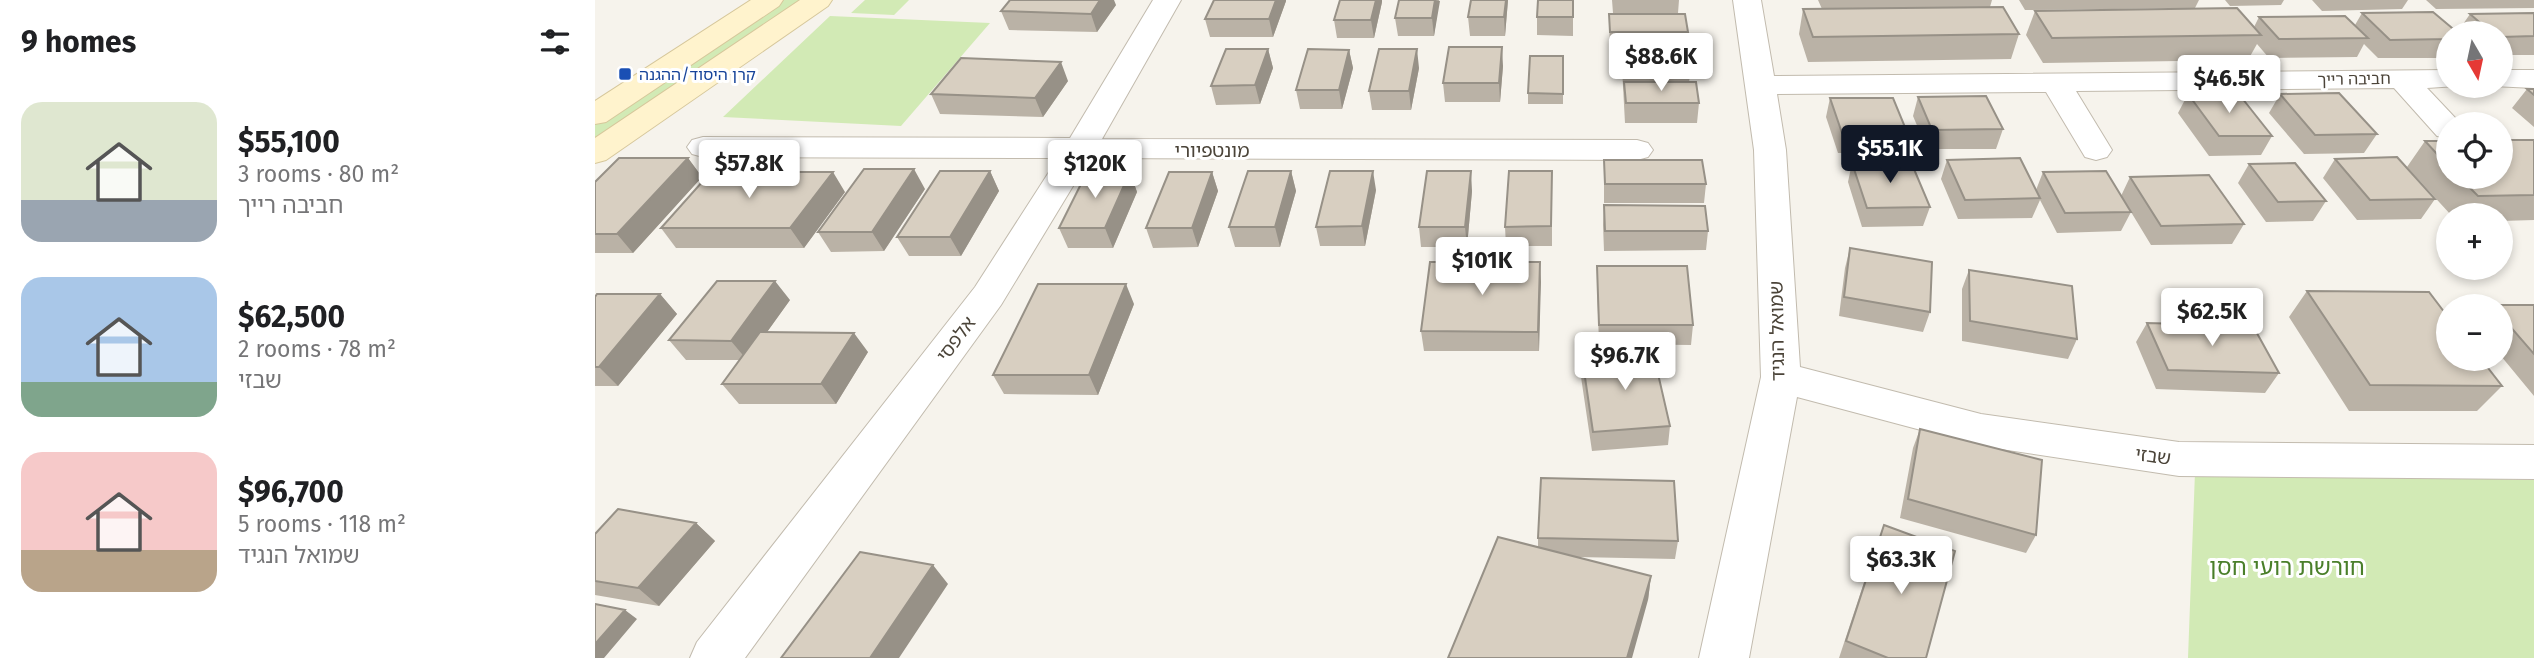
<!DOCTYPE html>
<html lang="en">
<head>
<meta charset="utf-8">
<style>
  body { margin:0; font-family:"Fira Sans","Noto Sans Hebrew",sans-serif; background:#f2f2f2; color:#202124; height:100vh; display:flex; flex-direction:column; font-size:26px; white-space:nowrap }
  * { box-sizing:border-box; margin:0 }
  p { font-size:23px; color:#757577 }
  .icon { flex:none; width:38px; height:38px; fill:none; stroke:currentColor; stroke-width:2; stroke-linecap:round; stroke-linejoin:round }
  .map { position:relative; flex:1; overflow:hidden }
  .panel { display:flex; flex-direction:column; background:#fff; width:595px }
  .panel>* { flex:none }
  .needle { width:46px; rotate:171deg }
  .tools { position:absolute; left:1841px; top:21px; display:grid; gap:14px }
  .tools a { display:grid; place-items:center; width:77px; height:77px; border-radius:50%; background:#fff; box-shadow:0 4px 10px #0003; font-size:35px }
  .price { position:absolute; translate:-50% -60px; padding:0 16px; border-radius:7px; background:#fff; color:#222; font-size:23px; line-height:46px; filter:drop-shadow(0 2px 4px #0008) }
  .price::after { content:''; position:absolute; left:50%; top:42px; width:21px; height:16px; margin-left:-10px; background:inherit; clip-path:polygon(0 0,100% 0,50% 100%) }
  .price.selected { background:#111827; color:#fff }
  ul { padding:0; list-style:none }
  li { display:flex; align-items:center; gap:21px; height:175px; padding:0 21px }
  li span { display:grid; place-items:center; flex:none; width:196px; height:140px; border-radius:21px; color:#555 }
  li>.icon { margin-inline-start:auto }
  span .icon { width:84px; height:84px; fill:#fffc; stroke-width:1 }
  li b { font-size:30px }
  h2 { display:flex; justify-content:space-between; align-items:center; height:84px; padding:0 21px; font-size:30px }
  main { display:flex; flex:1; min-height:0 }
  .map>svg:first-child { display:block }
  .green { fill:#d2eab5 }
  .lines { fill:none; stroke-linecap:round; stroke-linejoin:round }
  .street-casing { stroke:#c2bbae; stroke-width:2 }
  .secondary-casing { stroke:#d6c79b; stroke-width:2 }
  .street { fill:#fff; fill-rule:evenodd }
  .secondary { fill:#fff3cd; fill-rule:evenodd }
  .wall { fill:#bab2a6 }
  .shaded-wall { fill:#979187 }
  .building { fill:#d8cfc1; stroke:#979187; stroke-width:2 }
  .transit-dot { fill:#1a4fb4; stroke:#fff; stroke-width:2.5 }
  .labels { text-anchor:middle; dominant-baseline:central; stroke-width:6; stroke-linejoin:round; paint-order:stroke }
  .far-transit-label { font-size:16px; fill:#164399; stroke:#fff; text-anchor:start }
  .far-street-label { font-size:16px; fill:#4b4439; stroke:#fff }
  .street-label { font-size:19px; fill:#4b4439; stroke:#fff }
  .near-park-label { font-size:23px; fill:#4a7f2a; stroke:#fff }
</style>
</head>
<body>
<main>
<section class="panel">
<h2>9 homes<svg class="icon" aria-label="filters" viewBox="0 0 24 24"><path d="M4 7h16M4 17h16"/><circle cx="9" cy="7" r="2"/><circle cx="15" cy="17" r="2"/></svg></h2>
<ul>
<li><span style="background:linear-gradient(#dfe7d0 70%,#9aa5b1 0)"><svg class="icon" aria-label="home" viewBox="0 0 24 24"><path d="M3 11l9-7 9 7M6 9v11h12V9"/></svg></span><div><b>$55,100</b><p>3 rooms · 80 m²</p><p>חביבה רייך</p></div></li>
<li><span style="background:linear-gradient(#a9c7e8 75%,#7fa58c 0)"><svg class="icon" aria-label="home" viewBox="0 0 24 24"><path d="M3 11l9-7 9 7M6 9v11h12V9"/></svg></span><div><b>$62,500</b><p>2 rooms · 78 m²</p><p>שבזי</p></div></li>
<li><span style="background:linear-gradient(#f6c9c9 70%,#b9a48a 0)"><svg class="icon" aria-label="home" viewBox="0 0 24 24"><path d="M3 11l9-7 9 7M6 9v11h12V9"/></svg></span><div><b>$96,700</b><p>5 rooms · 118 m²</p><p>שמואל הנגיד</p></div></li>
</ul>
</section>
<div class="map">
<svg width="1939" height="658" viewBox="0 0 1939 658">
  <rect width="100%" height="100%" fill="#f6f3ec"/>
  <!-- green -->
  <path class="green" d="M182,0h30l-212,146v-26z
    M270,0h44l-15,15 -43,-2z
    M235,16l160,7 -89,103 -178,-9z
    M1600,472l339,8v178h-346z"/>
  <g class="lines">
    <!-- street casing -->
    <g class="street-casing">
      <path id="street" d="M558,0h28l-79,139 535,1 11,3 5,7 -5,7 -11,3 -547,-2 -89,147 -256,353h-55l7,-16 278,-355 83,-129 -355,-1 -11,-3 -5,-7 5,-7 11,-3 367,1z
        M1138,0h28l13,76 674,-6v16h9l-30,2 34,36h-13v14l-11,-2 -43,-48 -318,3 36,59 -5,7 -11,3 -11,-3 -39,-65 -269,2 9,56 14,217 181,47 198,28 355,3v34l-355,-3 -198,-30 -184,-49 -48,261h-50l62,-281 -7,-227z
        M1906,70h33v18l-42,-2h9z"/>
    </g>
    <!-- secondary casing -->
    <g class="secondary-casing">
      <path id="secondary" d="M156,0h32l-4,6 -173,116 -11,2v-23z
        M205,0h32l-4,6 -222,154 -11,3v-25z"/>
    </g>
    <!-- street -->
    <use href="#street" class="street"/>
    <!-- secondary -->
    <use href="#secondary" class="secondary"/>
  </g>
  <!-- wall -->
  <path class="wall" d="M619,0h72v1l-13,36h-63l-5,-18z
    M804,0h40l-5,36h-36l-3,-18z
    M913,0l-3,36h-35l-2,-19z
    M978,0v36l-36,-1v-18z
    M1017,0h67l-1,13h-65z
    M1223,0h174l-2,7 29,27 -8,25 -203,3 -9,-28 4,-25h19z
    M1424,0h180l-4,8 -170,2z
    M1630,0h59l-3,5 -51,1z
    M1717,0h96l-6,9 -80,2z
    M1831,0h108v8l-98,1z
    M787,2l-8,36h-37l-3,-18z
    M521,5l-19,27 -88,-2 -8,-19z
    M1440,11l219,16 5,-10 96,8 7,-12 86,20v25h-70l-14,-14 -7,13 -88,1 -12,-14 -9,16 -205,3 -17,-28z
    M1939,13v42h-33v-22h-44l13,-19z
    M1014,14l79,18 -2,17 5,21 -2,12 10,21 -2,20h-72l-3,-55 1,-17h-13z
    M673,49l5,19 -13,36 -44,1 -5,-19z
    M754,50l4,18 -11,41h-42l-4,-19z
    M968,56v48h-35v-11z
    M908,66l-3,36h-55l-2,-19z
    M824,68l-8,42h-39l-3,-19z
    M473,81l-25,36 -103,-3 -9,-20z
    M1932,89h7v38l-22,-19z
    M1593,94l84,42 -11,19 -52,1 -31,-43z
    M1685,94l97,40 -13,19 -60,1 -35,-41z
    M1323,97l85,32 -7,20h-69l-14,-33z
    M1235,98l77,34 -5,20 -64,1 -12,-36z
    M1939,140v80l-33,1v-6h-50l-44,-48 18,-26h23v36h53z
    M93,158l14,19 -69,76h-38v-71z
    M1740,159l100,40 -14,20 -64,1 -34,-42z
    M1009,160l102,24 -2,19h-100z
    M1352,160l89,30 7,-18 78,24 9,-19 114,47 -12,20 -81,1 -20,-33 -10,19 -64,2 -17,-33 -8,18 -74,1 -17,-40z
    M1257,163l78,44 -7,19 -61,1 -14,-45z
    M1654,164l77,37 -13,20 -47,1 -28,-39z
    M395,171l9,20 -38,65h-52l-12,-19z
    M696,171l5,20 -16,56h-45l-6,-20z
    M957,171v75h-46l-1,-19z
    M535,172l7,20 -24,56h-45l-9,-20z
    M617,172l6,19 -20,56 -45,1 -7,-20z
    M330,189l-41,62 -53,1 -13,-20z
    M781,190l-11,56h-45l-4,-19z
    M877,191l-5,56h-46l-2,-20z
    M250,192l-41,56h-128l-15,-20z
    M1009,205l104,26 -2,19 -102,1 -1,-26z
    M1255,248l80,64 -7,20 -84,-16 6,-48z
    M945,262l-1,89h-115l-3,-20z
    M1002,266l96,59 -2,20 -92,-1 -2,-59z
    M1374,270l108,69 -9,20 -106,-18v-52z
    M1712,291l195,95 -25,25h-128l-60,-94z
    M65,294l17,20 -59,72h-23v-89z
    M195,300l-23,32 101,20 -32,52h-97l-17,-20 18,-24h-54l-17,-20z
    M539,304l-36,91 -94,-1 -11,-19z
    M1897,305h42v91l-33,-40v-50h-11z
    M1552,323l132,50 -14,20 -109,-4 -20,-47z
    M987,357l88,69 -2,19 -76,6 -11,-74z
    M1325,429l116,106 -10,18 -126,-35 13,-70z
    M101,523l19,18 -56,65 -64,-11v-61z
    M1289,525l42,133h-87l38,-115z
    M943,538l140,3 -3,18 -98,-2 74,19 -3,24 -110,-53z"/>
  <!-- shaded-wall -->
  <path class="shaded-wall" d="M505,0h14l2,5 -19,27 -6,-18z
    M681,0h10v1l-13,36 -4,-18z
    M781,0h6v2l-8,36 -3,-18z
    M840,0l5,1 -6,35 -2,-18z
    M911,0h2l-3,36 -1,-19z
    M907,47l1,19 -3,36 -1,-19z
    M673,49l5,19 -13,36 -5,-19z
    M822,49l2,19 -8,42 -2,-19z
    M754,50l4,18 -11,41 -3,-19z
    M466,62l7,19 -25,36 -8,-19z
    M93,158l14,19 -69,76 -16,-19z
    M319,169l11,20 -41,62 -12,-19z
    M395,171l9,20 -38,65 -11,-19z
    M696,171l5,20 -16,56 -5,-20z
    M778,171l3,19 -11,56 -3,-20z
    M876,171l1,20 -5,56 -2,-20z
    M238,172l12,20 -41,56 -14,-20z
    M535,172l7,20 -24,56 -8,-20z
    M617,172l6,19 -20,56 -6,-19z
    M945,262l1,20 -2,69 -1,-19z
    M180,281l15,19 -43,60 -16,-19z
    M531,284l8,20 -36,91 -9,-20z
    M65,294l17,20 -59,72 -19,-19z
    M259,333l14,19 -32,52 -15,-20z
    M101,523l19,18 -56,65 -21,-18z
    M338,565l15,19 -49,74h-29z
    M1056,576l-3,24 -16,58h-5z
    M30,610l12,9 -33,39h-9v-14z"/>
  <!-- building -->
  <path class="building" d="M415,0h90l-9,14 -90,-3z
    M619,0h62l-7,19h-64z
    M745,0h36l-5,20h-37z
    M804,0h36l-3,18h-37z
    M876,0h35l-2,17h-36z
    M943,0h35v17h-36z
    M1408,7l16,27 -206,3 -10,-28z
    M1642,8l24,27 -209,3 -17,-27z
    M1838,12l25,21h-10v6l-58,1 -28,-27z
    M1939,13v23l-33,1v-4h-9l-22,-19z
    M1014,14h76l3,18h-78z
    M1750,16l23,22 -89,1 -20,-22z
    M854,47h53l-3,36h-56z
    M631,49h42l-13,36 -44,1z
    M713,49l41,1 -10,40h-43z
    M784,49h38l-8,42h-40z
    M1028,49h64l4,21h-66z
    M935,56h33v38l-35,-1z
    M366,58l100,4 -26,36 -104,-4z
    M1029,82h72l3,21h-73z
    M1932,89h7v6z
    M1643,93l34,43h-53l-31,-42z
    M1744,93l38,41 -62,1 -35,-41z
    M1391,96l17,33 -71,1 -14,-33z
    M1235,98h63l14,34 -65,1z
    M1906,140h33v55l-56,1 -19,-19h42z
    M1830,141h23v25z
    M1802,157l38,42 -65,1 -35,-41z
    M24,158h69l-71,76h-22v-52z
    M1425,158l20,40 -75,2 -18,-40z
    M1009,160h98l4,24h-101z
    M1316,162l19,45 -63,1 -15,-45z
    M1700,163l31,38 -48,1 -29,-38z
    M269,169h50l-42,63h-54z
    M345,171h50l-40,66h-53z
    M653,171h43l-16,56h-46z
    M735,171h43l-11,55 -46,1z
    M832,171h44l-6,56h-46z
    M914,171h43l-1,55 -46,1z
    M1511,171l25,41 -66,1 -22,-41z
    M116,172h122l-43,56h-129z
    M492,172h43l-25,56h-46z
    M574,172h43l-20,56h-46z
    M1614,175l35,49 -83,2 -31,-49z
    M1009,205l101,1 3,25h-103z
    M1255,248l82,14 -2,50 -86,-15z
    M835,262h110l-2,70 -117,-1z
    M1002,266h90l6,59h-94z
    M1374,270l103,16 5,53 -107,-18z
    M122,281h58l-44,60 -62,-1z
    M443,284h88l-37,91h-96z
    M1712,291l122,1 19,25v42h33l21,27 -132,-1z
    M2,294h63l-61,73h-4v-70z
    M1897,305h42v49l-33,-38v-10h-8z
    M1552,323l106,3 26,47 -111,-3z
    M165,332l94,1 -33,51h-99z
    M1058,352l17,74 -77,6 -11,-75z
    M1325,429l122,31 -6,75 -128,-36z
    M946,478l133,3 4,60 -140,-3z
    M23,509l78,14 -58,65 -43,-7v-47z
    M1289,525l71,26 -29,107h-38l-42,-17z
    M903,537l153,39 -24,82h-179z
    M265,552l73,13 -63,93h-89z
    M0,604l30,6 -30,34z"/>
  <!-- markers -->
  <rect class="transit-dot" x="23" y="67" width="14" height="14" rx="3.5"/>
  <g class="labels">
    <!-- far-transit labels -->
    <g class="far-transit-label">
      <text x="44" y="74">קרן היסוד/ההגנה</text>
    </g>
    <!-- far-street labels -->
    <g class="far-street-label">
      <text transform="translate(1759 79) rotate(-1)">חביבה רייך</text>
    </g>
    <!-- street labels -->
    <g class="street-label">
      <text x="617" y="150">מונטפיורי</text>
      <text transform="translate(1182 331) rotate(-91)">שמואל הנגיד</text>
      <text transform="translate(361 339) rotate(-53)">אלפסי</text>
      <text transform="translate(1558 456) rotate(8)">שבזי</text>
    </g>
    <!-- near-park labels -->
    <g class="near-park-label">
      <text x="1692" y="567">חורשת רועי חסן</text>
    </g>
  </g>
</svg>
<div class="tools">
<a><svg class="needle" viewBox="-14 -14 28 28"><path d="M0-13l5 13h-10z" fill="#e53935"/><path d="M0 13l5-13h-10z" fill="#757577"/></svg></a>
<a><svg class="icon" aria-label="locate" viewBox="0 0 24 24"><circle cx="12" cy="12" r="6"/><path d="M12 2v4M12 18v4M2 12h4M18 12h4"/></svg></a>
<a>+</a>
<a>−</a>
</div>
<b class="price" style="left:1066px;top:93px">$88.6K</b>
<b class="price" style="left:1634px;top:115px">$46.5K</b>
<b class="price selected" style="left:1295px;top:185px">$55.1K</b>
<b class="price" style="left:154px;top:200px">$57.8K</b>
<b class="price" style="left:500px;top:200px">$120K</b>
<b class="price" style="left:887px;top:297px">$101K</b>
<b class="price" style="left:1617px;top:348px">$62.5K</b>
<b class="price" style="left:1030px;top:392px">$96.7K</b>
<b class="price" style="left:1306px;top:596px">$63.3K</b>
</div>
</main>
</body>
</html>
